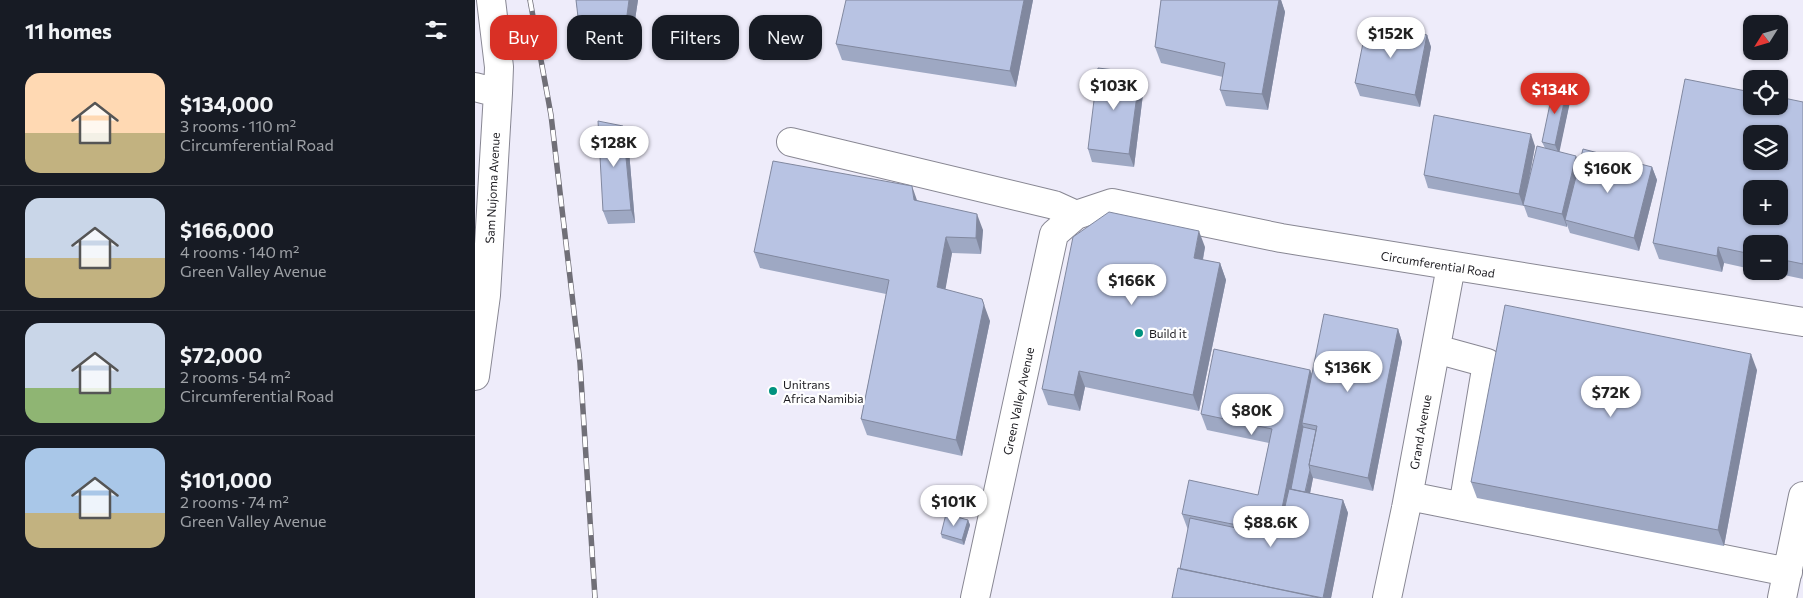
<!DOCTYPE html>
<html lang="en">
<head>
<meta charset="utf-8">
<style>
  body { margin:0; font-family:Commissioner,sans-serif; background:#242831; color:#f1f3f6; height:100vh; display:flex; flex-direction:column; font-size:19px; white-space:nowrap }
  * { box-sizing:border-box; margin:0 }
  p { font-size:16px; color:#9ea1a6 }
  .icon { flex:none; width:28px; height:28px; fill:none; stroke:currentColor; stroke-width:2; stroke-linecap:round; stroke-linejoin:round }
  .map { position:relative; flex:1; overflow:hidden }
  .sheet { display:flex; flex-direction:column; background:#171b24; width:475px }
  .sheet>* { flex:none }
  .guide { position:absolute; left:15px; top:15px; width:475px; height:45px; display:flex; gap:10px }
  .needle { width:32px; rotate:233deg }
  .fabs { position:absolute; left:1268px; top:15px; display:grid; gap:10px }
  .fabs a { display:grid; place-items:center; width:45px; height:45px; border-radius:10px; background:#171b24; box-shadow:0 1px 4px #0004; font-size:25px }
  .price { position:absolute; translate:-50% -42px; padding:0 11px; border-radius:18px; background:#fff; color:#222; font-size:16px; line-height:32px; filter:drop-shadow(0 1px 2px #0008) }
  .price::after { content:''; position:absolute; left:50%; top:30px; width:15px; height:11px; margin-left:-8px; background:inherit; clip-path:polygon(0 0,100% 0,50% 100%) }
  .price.active { background:#d93025; color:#fff }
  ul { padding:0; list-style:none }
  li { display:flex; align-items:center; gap:15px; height:125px; padding:0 25px }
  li+li { border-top:1px solid #363941 }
  li span { display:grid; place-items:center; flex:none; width:140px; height:100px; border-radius:15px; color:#555 }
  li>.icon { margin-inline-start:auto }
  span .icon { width:60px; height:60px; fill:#fffc; stroke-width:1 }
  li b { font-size:21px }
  h2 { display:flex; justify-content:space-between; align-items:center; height:60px; padding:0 25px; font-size:21px }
  .chip { padding:0 18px; border-radius:15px; background:#171b24; box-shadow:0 1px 4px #0004; font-size:18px; line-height:45px }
  .chip.active { background:#d93025; color:#fff }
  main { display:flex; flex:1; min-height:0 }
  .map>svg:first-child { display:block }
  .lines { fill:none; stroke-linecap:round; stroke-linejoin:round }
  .minor-casing { stroke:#888793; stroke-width:30 }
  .minor { stroke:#fff; stroke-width:28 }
  .rail-casing { stroke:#706f77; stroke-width:5.5 }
  .rail { stroke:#fff; stroke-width:4; stroke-dasharray:11; stroke-linecap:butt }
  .wall { fill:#9ea8c3 }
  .shaded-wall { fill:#81889f }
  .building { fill:#b8c3e3; stroke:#81889f; fill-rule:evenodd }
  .poi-dot { fill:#00927f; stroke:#fff; stroke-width:2 }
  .labels { text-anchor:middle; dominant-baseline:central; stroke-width:4.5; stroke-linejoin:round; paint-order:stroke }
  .street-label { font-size:12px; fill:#1d1c21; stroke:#fff }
  .poi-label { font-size:12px; fill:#1d1c21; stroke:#fff; text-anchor:start }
</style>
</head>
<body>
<main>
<section class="sheet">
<h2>11 homes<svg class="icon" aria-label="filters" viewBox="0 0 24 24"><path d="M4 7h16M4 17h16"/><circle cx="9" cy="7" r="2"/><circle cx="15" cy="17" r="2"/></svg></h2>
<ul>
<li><span style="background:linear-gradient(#ffd9b3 60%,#c2b280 0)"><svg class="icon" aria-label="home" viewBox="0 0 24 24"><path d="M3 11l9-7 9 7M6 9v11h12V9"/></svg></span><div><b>$134,000</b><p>3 rooms · 110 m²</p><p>Circumferential Road</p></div></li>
<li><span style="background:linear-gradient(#c9d6e8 60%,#c2b280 0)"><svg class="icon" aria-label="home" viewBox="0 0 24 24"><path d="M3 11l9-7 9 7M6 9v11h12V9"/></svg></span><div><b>$166,000</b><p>4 rooms · 140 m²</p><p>Green Valley Avenue</p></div></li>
<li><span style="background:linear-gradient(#c9d6e8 65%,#8fb573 0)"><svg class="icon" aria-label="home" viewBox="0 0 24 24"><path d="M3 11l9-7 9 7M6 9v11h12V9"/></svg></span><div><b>$72,000</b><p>2 rooms · 54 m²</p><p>Circumferential Road</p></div></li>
<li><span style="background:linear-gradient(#a9c7e8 65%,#c2b280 0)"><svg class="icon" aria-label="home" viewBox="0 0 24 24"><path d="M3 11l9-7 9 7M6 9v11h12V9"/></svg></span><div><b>$101,000</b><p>2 rooms · 74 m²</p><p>Green Valley Avenue</p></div></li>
</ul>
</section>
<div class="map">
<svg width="1328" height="598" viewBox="0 0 1328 598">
  <rect width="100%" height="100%" fill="#eeecfa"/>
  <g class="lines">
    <!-- minor casing -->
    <g class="minor-casing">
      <path id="minor" d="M0,87l23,6
        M316,142l263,63 22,10
        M961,349l51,14 -24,144
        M0,376l11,-81 12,-202 1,-26 -8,-67
        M934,496l379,76
        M500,598l79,-364 22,-19 36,-12 169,35 522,84
        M912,598l19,-90 45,-242
        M1307,598l21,-102"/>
    </g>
    <!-- minor -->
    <use href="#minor" class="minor"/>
    <!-- rail casing -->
    <g class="rail-casing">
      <path id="rail" d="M55,0l21,115 29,248 15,235"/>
    </g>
    <!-- rail -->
    <use href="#rail" class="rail"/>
  </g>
  <!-- wall -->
  <path class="wall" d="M101,0h62l-7,46 -47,-13 -6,-16z
    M558,0l-17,87 -174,-27 -6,-16z
    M686,0h120l4,12 -17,98 -42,-4 -6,-16 3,-13 -62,-14 -6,-16z
    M952,35l4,12 -11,60 -60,-11 -5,-13z
    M669,86l-10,81 -42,-5 -4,-13z
    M1096,97l-12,54 20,13 73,3 5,13 -18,71 -69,-18 -3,-8v2l-39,-10 -4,-11 -96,-18 -4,-13 111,-29 -6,34 16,-32 -3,-6z
    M1328,102v177l-39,-8h15v-27h-28v25l-27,-6 -2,9 -63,-13 -6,-16z
    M148,126l5,13 7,84 -27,1 -5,-13z
    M442,200l66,30 -2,24 -29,-1 -7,36 45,32 -28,135 -95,-21 -6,-16 25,-125 -126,-26 -6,-16z
    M730,247l-2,13 17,3 6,17 -27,131 -114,-24 -5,24 -32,-6 -6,-16z
    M923,329l4,13 -29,149 -60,-13 -3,15 33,7 5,13 -17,85 -151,-29 8,-39 -6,-16 76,-19 11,-52 -62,-13 -6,-16 109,-44 2,4z
    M1282,370l-33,176 -247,-48 -6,-16z
    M493,520l2,5 -6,20 -22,-7 -1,-4z"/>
  <!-- shaded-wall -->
  <path class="shaded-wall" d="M154,0h9l-7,46 -6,-16z
    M549,0h9l-17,87 -6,-16z
    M804,0h2l4,12 -17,98 -6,-16z
    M952,35l4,12 -11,60 -5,-12z
    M665,73l4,13 -10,81 -5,-13z
    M1092,88l4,9 -12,57 -4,-9z
    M148,126l5,13 7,84 -4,-13z
    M1056,134l4,12 -11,59h-1l-4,-11z
    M1101,156l5,12 -16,52 2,5v2l-5,-13z
    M1177,167l5,13 -18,71 -5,-13z
    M437,186l6,17 -4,-3z
    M502,214l6,16 -2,24 -5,-16z
    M724,231l6,16 -5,27 -6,-16z
    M471,237l6,16 -9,50 -6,-16z
    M1243,247l6,16 -2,9 -5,-16z
    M745,263l6,17 -27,131 -6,-16z
    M507,299l8,22 -28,135 -6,-16z
    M923,329l4,13 -29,149 -5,-13z
    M1276,354l6,16 -33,176 -6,-16z
    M835,370l6,16 -14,37 4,11 -23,115 -6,-16z
    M604,371l6,16 -5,24 -6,-16z
    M835,470l3,8 -5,26 -3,-9z
    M868,500l5,13 -17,85h-8z
    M493,520l2,5 -6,20 -2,-5z"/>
  <!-- building -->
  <path class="building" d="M101,0h53l-4,30 -47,-13z
    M371,0h178l-14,71 -174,-27z
    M686,0h118l-17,94 -42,-4 5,-27 -70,-16z
    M892,23l60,12 -12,60 -60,-12z
    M623,68l42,5 -11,81 -41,-5z
    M1210,79l66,13v14h28v-9l24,5v162l-24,-5v-15h-28v10l-33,-7 -1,9 -64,-13zM1276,134h28v27h-28zM1276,189h28v27h-28z
    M1079,85l13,3 -12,57 -13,-3z
    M959,115l97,19 -12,60 -95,-19z
    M123,121l25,5 8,84 -28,1z
    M1062,146l39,10 -14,58 -39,-9z
    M1108,149l69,18 -18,71 -69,-18z
    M298,161l139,25 2,14 63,14 -1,24 -30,-1 -9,50 45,12 2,6 -28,135 -95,-21 28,-139 -135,-28z
    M634,212l90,19 -5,27 26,5 -27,132 -114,-24 -5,24 -32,-6 31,-152z
    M1030,305l246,49 -33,176 -247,-48z
    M849,314l74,15 -30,149 -59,-13 8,-39 -15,-3z
    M739,349l96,21 -33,163 -95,-19 7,-34 69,15 14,-66 -71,-15z
    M828,427l13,3 -7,35 1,5 -5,22 -14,-3z
    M814,489l54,11 -20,98 -143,-29 10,-51 88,19z
    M471,514l22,6 -6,20 -21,-6z
    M703,568l142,30h-148z"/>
  <!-- markers -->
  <g class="poi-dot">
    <circle cx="664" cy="333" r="5"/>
    <circle cx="298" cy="391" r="5"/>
  </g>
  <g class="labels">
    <!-- street labels -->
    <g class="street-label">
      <text transform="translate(17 188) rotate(-87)">Sam Nujoma Avenue</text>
      <text transform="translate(963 264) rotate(9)">Circumferential Road</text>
      <text transform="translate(543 401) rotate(-78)">Green Valley Avenue</text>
      <text transform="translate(945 432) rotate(-80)">Grand Avenue</text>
    </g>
    <!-- poi labels -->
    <g class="poi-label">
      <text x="674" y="333">Build it</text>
      <text x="308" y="384">Unitrans<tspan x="308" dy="14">Africa Namibia</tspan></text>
    </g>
  </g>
</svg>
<div class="fabs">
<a><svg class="needle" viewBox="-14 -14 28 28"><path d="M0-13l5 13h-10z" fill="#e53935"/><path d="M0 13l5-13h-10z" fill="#9ea1a6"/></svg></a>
<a><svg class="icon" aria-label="locate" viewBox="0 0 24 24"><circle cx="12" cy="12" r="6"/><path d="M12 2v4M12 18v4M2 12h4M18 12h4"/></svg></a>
<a><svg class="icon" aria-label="layers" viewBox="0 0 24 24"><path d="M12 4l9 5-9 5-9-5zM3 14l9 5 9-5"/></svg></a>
<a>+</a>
<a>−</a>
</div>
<b class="price" style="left:916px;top:59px">$152K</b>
<b class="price" style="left:639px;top:111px">$103K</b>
<b class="price active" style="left:1080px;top:115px">$134K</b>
<b class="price" style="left:139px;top:168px">$128K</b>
<b class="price" style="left:1133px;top:194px">$160K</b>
<b class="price" style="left:657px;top:306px">$166K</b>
<b class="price" style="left:873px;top:393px">$136K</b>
<b class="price" style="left:1136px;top:418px">$72K</b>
<b class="price" style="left:777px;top:436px">$80K</b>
<b class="price" style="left:479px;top:527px">$101K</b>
<b class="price" style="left:796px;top:548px">$88.6K</b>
<div class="guide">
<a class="chip active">Buy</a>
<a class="chip">Rent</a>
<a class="chip">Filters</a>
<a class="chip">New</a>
</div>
</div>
</main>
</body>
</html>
